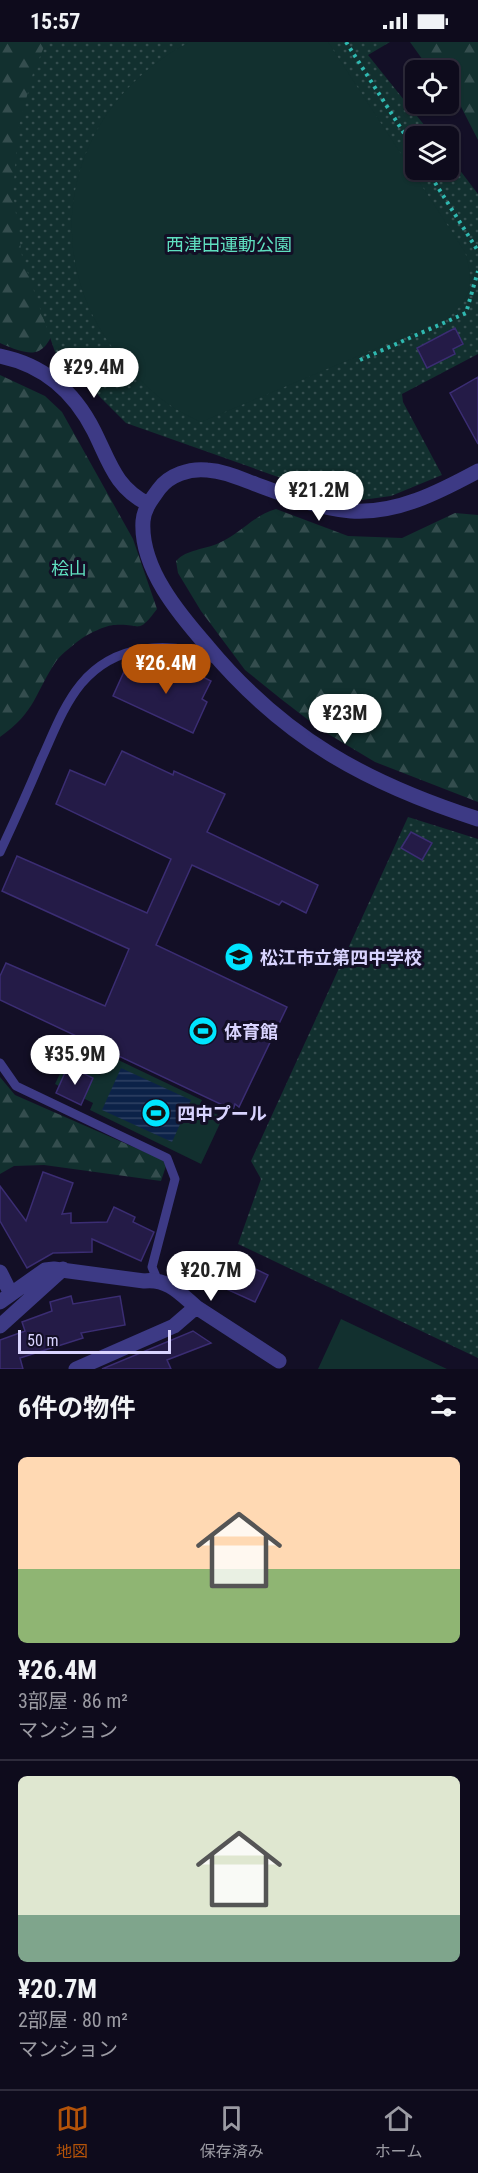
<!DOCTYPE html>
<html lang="ja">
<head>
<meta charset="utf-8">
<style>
  body { margin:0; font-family:"Roboto Condensed","Noto Sans JP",sans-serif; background:#1c1929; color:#f1f3f6; height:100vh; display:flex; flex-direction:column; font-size:22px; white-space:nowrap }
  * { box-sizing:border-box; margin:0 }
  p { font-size:20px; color:#9b9ba3 }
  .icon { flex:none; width:33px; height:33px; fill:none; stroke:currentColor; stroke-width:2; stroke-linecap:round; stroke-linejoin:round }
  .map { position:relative; height:1327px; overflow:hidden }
  .side { display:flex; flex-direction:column; background:#0e0b1c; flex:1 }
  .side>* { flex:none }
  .buttons { position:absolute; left:405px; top:18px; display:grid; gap:12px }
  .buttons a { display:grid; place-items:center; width:54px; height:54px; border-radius:9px; background:#0e0b1c; box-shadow:0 2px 4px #0004,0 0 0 2px #2e2b3b; font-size:30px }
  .scale { position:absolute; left:18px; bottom:15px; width:153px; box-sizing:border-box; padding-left:6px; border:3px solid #d9d4ff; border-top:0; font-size:16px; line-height:21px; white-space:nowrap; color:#d9d4ff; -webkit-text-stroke:4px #130f26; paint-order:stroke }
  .price { position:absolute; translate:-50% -51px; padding:0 14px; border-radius:21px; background:#fff; color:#222; font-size:20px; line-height:39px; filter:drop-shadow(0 2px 3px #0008) }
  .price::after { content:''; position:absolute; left:50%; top:36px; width:18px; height:14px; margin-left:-9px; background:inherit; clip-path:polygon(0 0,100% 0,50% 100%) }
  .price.active { background:#b45309; color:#fff }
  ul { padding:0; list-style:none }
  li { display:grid; align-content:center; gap:12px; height:318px; padding:0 18px }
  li+li { border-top:2px solid #2e2b3b }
  li span { display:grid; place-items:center; height:186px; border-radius:9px; color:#555 }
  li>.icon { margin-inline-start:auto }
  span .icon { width:108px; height:108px; fill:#fffc; stroke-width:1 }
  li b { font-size:26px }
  h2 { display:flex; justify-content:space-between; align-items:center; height:72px; padding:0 18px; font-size:26px }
  .status { display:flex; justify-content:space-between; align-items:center; height:42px; padding:0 30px; background:#0e0b1c; direction:ltr }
  .status svg { height:16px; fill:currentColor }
  .tabs { display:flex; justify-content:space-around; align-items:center; height:84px; border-top:2px solid #2e2b3b; background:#0e0b1c; font-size:16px; color:#9b9ba3 }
  .tabs a { display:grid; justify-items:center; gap:3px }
  .tabs .active { color:#b45309 }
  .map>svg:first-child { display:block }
  .forest { fill:url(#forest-firs) }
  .park { fill:url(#park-dots) }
  .garden { fill:#12302f }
  .water { fill:url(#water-rules) }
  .building { fill:#241b47; stroke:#3b2d73; stroke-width:1.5 }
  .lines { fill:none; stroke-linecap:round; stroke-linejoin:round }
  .path { stroke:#2fb8b0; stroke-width:4; stroke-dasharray:3 4.5; stroke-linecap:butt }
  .lane { stroke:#3d3a85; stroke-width:9 }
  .street { stroke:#3d3a85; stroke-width:15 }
  .labels { text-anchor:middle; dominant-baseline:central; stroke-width:6; stroke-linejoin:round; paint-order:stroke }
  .park-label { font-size:18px; fill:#5fe0c0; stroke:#130f26 }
  .poi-label { font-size:18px; font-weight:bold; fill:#d9d4ff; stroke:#130f26; text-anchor:start }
</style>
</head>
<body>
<div class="status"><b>15:57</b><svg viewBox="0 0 49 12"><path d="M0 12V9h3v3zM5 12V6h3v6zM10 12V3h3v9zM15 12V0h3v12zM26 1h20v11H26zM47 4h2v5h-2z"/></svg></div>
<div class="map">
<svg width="478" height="1327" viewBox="0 0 478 1327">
  <defs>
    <pattern id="forest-firs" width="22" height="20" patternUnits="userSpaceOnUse" patternTransform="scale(1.5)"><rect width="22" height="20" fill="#12302f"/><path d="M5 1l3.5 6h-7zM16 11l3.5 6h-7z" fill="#344d4e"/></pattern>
    <pattern id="park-dots" width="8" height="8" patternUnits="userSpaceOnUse" patternTransform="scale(1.5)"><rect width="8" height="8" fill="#12302f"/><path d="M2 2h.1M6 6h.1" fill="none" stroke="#344d4e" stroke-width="1.8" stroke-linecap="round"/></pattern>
    <pattern id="water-rules" width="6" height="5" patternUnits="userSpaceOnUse" patternTransform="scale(1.5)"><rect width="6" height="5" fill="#0c2248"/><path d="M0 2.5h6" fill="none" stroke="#2f4163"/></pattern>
  </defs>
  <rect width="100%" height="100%" fill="#130f26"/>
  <!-- forest -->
  <path class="forest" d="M0,0h55l3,278c-13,37 -22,39 -58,23z
    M410,0h68v98l-24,-47 -5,-5 -1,-18h-18z
    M0,333l45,21 17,16 71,127 24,70c-20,27 -16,14 -42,16 -9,0 -27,9 -34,14 -8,6 -18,14 -24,21 -22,32 -21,52 -57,77z
    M276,467l72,27 54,2 53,-25 23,2v287l-103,-40 -55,-33 -39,-30 -36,-29 -44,-59 -23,-38 -2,-12c11,-12 28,-11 43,-18 21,-9 35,-28 57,-34z
    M0,1035l15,18 148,65 3,6 -5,15 -117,-16 -30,1 -14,8z"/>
  <!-- park -->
  <path class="park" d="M46,0h344l-22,13 65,81h-17v34h32l1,-14 29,38v160l-76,40 1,8 39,73 -51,21 -29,4 -33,-5 -203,-72 -71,-71 -33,-96 -9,-63 5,-63 15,-57z
    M408,775l70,22v519l-240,-114 23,-65 -10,-18z"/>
  <!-- garden -->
  <path class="garden" d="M190,0h138l137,210c9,30 7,47 -19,67l-245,103c-32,-14 -52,-31 -75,-58 -94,-105 -61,-258 64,-322z
    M110,1014l92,44 -3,7 24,10 -22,47 -111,-54 3,-7 -38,-19 12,-25 33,16z
    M341,1277l106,50h-129z"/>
  <!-- water -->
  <path class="water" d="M121,1026l70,32 -19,42 -70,-32z"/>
  <!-- building -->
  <path class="building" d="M455,286l8,16 -10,5 2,5 -28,14 -10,-20z
    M478,335v67l-28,-51z
    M171,619l40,20 -9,18 5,3 -14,31 -80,-37 14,-31 35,16z
    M122,709l51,24 1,-4 51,23 -18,38 111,53 -12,28 -24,-12 -3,4 -87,-40 -36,80 131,62 -48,100 -4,-3 -2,6 -233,-110v-24l6,-13 99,43 24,-57 -127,-58 15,-35 130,57 24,-54 -115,-55 14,-34 35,15z
    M411,790l21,11 -10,17 -21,-12z
    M68,1024l25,12 -12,27 -25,-12z
    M43,1130l30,11 -11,31 9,-1v10l36,-1 7,-15 21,10 -2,5 21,10 -13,29 -49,-22v13l-39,1 -26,15 -27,-47v-35l26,35z
    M226,1213l42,20 -13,27 -42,-19z
    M71,1254l2,8 47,-8 5,29 -44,8 2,5 -63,20 3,11h-23v-29l25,-9 -3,-9 30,-11 -2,-9z
    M193,1289l18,12 -44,17 4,9h-69z"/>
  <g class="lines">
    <!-- path -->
    <path class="path" d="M346,0l70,110
      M427,128l51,81
      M360,318l106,-47 12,-42"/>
    <!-- lane -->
    <path class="lane" d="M0,810c14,-30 28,-61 41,-92 12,-26 22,-54 40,-76 33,-40 89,-45 133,-25
      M0,1021l16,23 151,72 8,21 -23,88 5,12"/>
    <!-- street -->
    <path class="street" d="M0,314c44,9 74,35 94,75 16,32 21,56 54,73
      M478,429c-39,21 -81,43 -127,40 -33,-3 -66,-16 -96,-27 -16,-6 -31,-13 -48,-14 -17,-2 -38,5 -48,19 -7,10 -15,19 -16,32 -3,47 36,93 65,126 76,91 158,136 270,172
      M0,1230l11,22
      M0,1260l45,-32 9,-1 90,12c23,-3 36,12 52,26l-22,19 -98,43
      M196,1265l83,54
      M0,1284l63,-57"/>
  </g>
  <!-- icons -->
  <defs>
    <g id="school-disc" transform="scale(1.5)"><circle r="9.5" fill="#00e5ff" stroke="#130f26"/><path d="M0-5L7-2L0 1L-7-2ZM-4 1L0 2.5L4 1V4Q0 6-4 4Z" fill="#111"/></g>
    <g id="stadium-disc" transform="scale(1.5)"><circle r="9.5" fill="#00e5ff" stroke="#130f26"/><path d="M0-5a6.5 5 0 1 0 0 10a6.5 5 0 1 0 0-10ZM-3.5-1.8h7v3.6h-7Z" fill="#111"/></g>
  </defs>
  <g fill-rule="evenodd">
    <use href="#school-disc" x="239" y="915"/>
    <use href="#stadium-disc" x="203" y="989"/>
    <use href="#stadium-disc" x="156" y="1071"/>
  </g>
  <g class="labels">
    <!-- park labels -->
    <g class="park-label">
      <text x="229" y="202">西津田運動公園</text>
      <text x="69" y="526">桧山</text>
    </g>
    <!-- poi labels -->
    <g class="poi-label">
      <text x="260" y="915">松江市立第四中学校</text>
      <text x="224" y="989">体育館</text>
      <text x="177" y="1071">四中プール</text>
    </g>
  </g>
</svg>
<div class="buttons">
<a><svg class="icon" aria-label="locate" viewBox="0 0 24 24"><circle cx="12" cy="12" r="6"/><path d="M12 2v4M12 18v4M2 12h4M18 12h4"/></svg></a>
<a><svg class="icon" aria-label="layers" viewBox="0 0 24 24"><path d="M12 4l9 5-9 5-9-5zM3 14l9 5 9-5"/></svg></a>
</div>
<div class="scale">50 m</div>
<b class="price" style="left:94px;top:357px">¥29.4M</b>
<b class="price" style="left:319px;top:480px">¥21.2M</b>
<b class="price active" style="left:166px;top:653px">¥26.4M</b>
<b class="price" style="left:345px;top:703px">¥23M</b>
<b class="price" style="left:75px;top:1044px">¥35.9M</b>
<b class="price" style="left:211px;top:1260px">¥20.7M</b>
</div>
<section class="side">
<h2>6件の物件<svg class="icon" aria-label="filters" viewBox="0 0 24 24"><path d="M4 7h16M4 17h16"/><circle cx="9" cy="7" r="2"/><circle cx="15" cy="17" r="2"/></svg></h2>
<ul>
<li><span style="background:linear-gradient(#ffd9b3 60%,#8fb573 0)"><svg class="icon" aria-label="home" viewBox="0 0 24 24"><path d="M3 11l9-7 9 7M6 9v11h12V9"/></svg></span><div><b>¥26.4M</b><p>3部屋 · 86 m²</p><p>マンション</p></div></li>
<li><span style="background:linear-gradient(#dfe7d0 75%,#7fa58c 0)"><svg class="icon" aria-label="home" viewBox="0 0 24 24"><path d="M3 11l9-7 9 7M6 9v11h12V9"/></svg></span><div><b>¥20.7M</b><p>2部屋 · 80 m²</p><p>マンション</p></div></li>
</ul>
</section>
<nav class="tabs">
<a class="active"><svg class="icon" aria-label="map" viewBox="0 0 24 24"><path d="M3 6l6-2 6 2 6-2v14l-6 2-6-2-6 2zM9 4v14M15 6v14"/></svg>地図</a>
<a><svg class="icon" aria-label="saved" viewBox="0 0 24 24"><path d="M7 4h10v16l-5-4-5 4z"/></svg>保存済み</a>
<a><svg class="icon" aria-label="home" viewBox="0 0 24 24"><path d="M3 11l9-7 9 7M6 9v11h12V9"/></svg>ホーム</a>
</nav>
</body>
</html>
